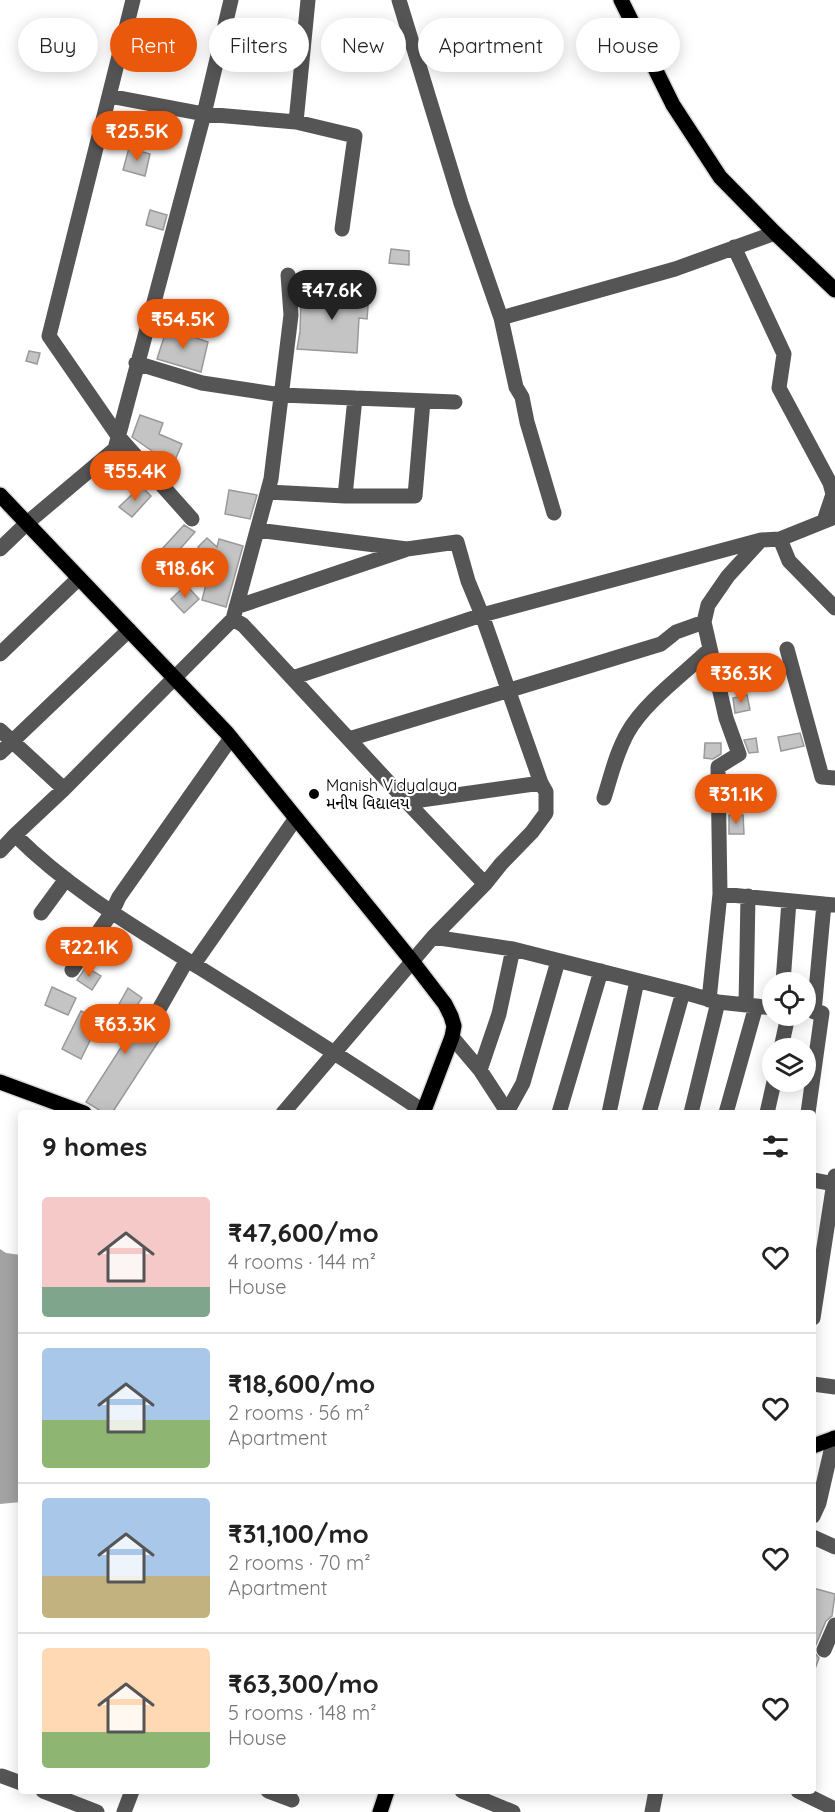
<!DOCTYPE html>
<html lang="en">
<head>
<meta charset="utf-8">
<style>
  body { margin:0; font-family:Quicksand,"Noto Sans Gujarati",sans-serif; background:#f6f6f6; color:#222; height:100vh; display:flex; flex-direction:column; font-size:22px; white-space:nowrap }
  * { box-sizing:border-box; margin:0 }
  p { font-size:20px; color:#767676 }
  .icon { flex:none; width:33px; height:33px; fill:none; stroke:currentColor; stroke-width:2; stroke-linecap:round; stroke-linejoin:round }
  .map { position:relative; flex:1; overflow:hidden }
  .drawer { position:absolute; left:18px; top:1110px; width:798px; height:684px; display:flex; flex-direction:column; background:#fff; border-radius:6px; box-shadow:0 3px 15px #0003 }
  .drawer>* { flex:none }
  .top-card { position:absolute; left:18px; top:18px; width:800px; height:54px; display:flex; gap:12px }
  .tools { position:absolute; left:762px; top:972px; display:grid; gap:12px }
  .tools a { display:grid; place-items:center; width:54px; height:54px; border-radius:50%; background:#fff; box-shadow:0 3px 15px #0003; font-size:30px }
  .price { position:absolute; translate:-50% -51px; padding:0 14px; border-radius:21px; background:#ea580c; color:#fff; font-size:20px; line-height:39px; filter:drop-shadow(0 2px 3px #0008) }
  .price::after { content:''; position:absolute; left:50%; top:36px; width:18px; height:14px; margin-left:-9px; background:inherit; clip-path:polygon(0 0,100% 0,50% 100%) }
  .price.selected { background:#222; color:#fff }
  ul { padding:0; list-style:none }
  li { display:flex; align-items:center; gap:18px; height:150px; padding:0 24px }
  li+li { border-top:2px solid #e0e0e0 }
  li span { display:grid; place-items:center; flex:none; width:168px; height:120px; border-radius:6px; color:#555 }
  li>.icon { margin-inline-start:auto }
  span .icon { width:72px; height:72px; fill:#fffc; stroke-width:1 }
  li b { font-size:26px }
  h2 { display:flex; justify-content:space-between; align-items:center; height:72px; padding:0 24px; font-size:26px }
  .tag { padding:0 21px; border-radius:27px; background:#fff; box-shadow:0 3px 15px #0003; font-size:21px; line-height:54px }
  .tag.selected { background:#ea580c; color:#fff }
  .map>svg:first-child { display:block }
  .water { fill:#a3a3a3 }
  .building { fill:#c4c4c4; stroke:#999; stroke-width:1.5 }
  .lines { fill:none; stroke-linecap:round; stroke-linejoin:round }
  .major-casing { stroke:#dbdbdb; stroke-width:18 }
  .minor { stroke:#555; stroke-width:15 }
  .major { stroke:#000; stroke-width:15 }
  .poi-dot { fill:#000; stroke:#fff; stroke-width:2 }
  .labels { text-anchor:middle; dominant-baseline:central; stroke-width:4.5; stroke-linejoin:round; paint-order:stroke }
  .poi-label { font-size:16px; fill:#000; stroke:#fff; text-anchor:start }
</style>
</head>
<body>
<div class="map">
<svg width="835" height="1812" viewBox="0 0 835 1812">
  <rect width="100%" height="100%" fill="#fff"/>
  <!-- water -->
  <path class="water" d="M0,1249l6,4 15,2v247l-21,2z"/>
  <!-- building -->
  <path class="building" d="M129,148l21,6 -5,22 -22,-6z
    M150,210l17,5 -4,15 -17,-5z
    M391,249l18,2v14l-20,-2z
    M305,292l40,3v-3l24,2 -2,25 -8,-1 -2,35 -60,-4 3,-17 1,-33h3z
    M167,328l41,14 -7,30 -44,-13z
    M29,351l11,2 -3,11 -11,-3z
    M140,415l23,8 -4,11 23,10 -9,21 -12,-5 1,-2 -30,-21z
    M141,486l10,10 -19,21 -13,-10z
    M229,490l28,5 -7,24 -25,-5z
    M184,525l11,7 -23,26 -10,-9z
    M207,538l10,9 2,-8 24,7 -17,61 -24,-7 9,-35h-2l2,-6 -13,-12z
    M186,585l13,14 -15,14 -13,-14z
    M747,695l3,15 -15,3 -2,-15z
    M800,733l4,13 -23,5 -3,-14z
    M756,738l2,14 -9,1 -5,-13z
    M705,743h16v11l-8,5 -9,-1z
    M729,815h14l1,19h-15z
    M86,967l15,9 -9,14 -15,-10z
    M52,987l24,11 -8,17 -23,-10z
    M128,988l14,10 -7,10 5,4 -5,7 27,17 -50,77h-8l-18,-11 43,-67 -20,-13z
    M81,1011l19,9 -19,39 -19,-10z
    M813,1588l22,6 -3,22 -6,5 -11,26 -1,5 5,6 -4,11 -2,-1z"/>
  <g class="lines">
    <!-- major casing -->
    <g class="major-casing">
      <path id="major" d="M621,0l52,105 47,72 55,56 60,57
        M0,495l227,238 185,228 33,43 6,12 3,10 -2,11 -29,76
        M0,1082l84,31
        M813,1446l22,-8
        M380,1812l7,-21"/>
    </g>
    <!-- minor -->
    <path class="minor" d="M133,0l-84,336 69,100 74,83
      M399,0l62,203 40,115 15,69 6,10 5,25 27,91
      M109,96l95,18 92,8 59,14 -13,93
      M296,122l12,-122
      M734,247l50,107 -5,34 51,95 3,11 -9,27
      M501,318l174,-49 100,-36
      M136,363l66,20 79,12 74,3 -10,98
      M355,398l100,4
      M268,492l77,4h70l8,-95
      M257,530l150,19 50,-7 11,39 14,34 -190,63
      M780,539l9,22 46,47
      M0,549l27,-26 88,-74 89,-335 27,-114
      M236,607l169,-57
      M233,619l38,-140 20,-164 -3,-40
      M787,649l35,128 13,1
      M0,654l79,-76
      M0,730l64,59
      M349,739l312,-95 15,-12 28,-10
      M0,753l129,-123
      M604,798c7,-22 12,-45 24,-66 17,-30 56,-58 82,-83
      M407,802l78,82
      M0,851l15,-16
      M720,894l-2,-127 21,-13 -13,-36 -22,-96 4,-17 20,-29 33,-36 19,-1 55,-22
      M41,913l25,-34
      M433,937l52,-53 16,-20 31,-32 14,-19v-21l-5,-9
      M194,964l102,-146
      M72,970l40,-58 7,-15 112,-159
      M783,982l6,-81
      M683,992l35,10 -27,111
      M709,1000l11,-106 115,11
      M718,1002l38,4 -30,107
      M746,1005l2,-109
      M756,1006l16,2
      M814,1012l10,-108
      M154,1018l33,-58
      M452,1037l28,33 28,43
      M781,1048l7,-32
      M480,1070l19,-56 14,-65
      M423,1111c-73,-49 -148,-96 -223,-143 -64,-40 -131,-79 -185,-133l49,-46 169,-170 10,6 164,177 134,-19 -59,-168 279,-75
      M507,1112l16,-29 35,-122
      M283,1113l150,-176 80,12 170,43 -34,121
      M559,1113l42,-142
      M609,1113l28,-132
      M767,1113l7,-31
      M808,1113l14,-100
      M813,1180l22,4
      M813,1318l22,-142
      M813,1384l22,3
      M813,1516l6,-13 15,-65
      M813,1537l22,10
      M824,1650l11,-25
      M2,1776l19,7
      M43,1791l54,21
      M268,1791l24,9
      M462,1791l51,21
      M798,1791l37,18
      M124,1812l8,-21
      M652,1812l4,-21"/>
    <!-- major -->
    <use href="#major" class="major"/>
  </g>
  <!-- markers -->
  <circle class="poi-dot" cx="314" cy="794" r="6"/>
  <g class="labels">
    <!-- poi labels -->
    <g class="poi-label">
      <text x="326" y="785">Manish Vidyalaya<tspan x="326" dy="18">મનીષ વિદ્યાલય</tspan></text>
    </g>
  </g>
</svg>
<div class="tools">
<a><svg class="icon" aria-label="locate" viewBox="0 0 24 24"><circle cx="12" cy="12" r="6"/><path d="M12 2v4M12 18v4M2 12h4M18 12h4"/></svg></a>
<a><svg class="icon" aria-label="layers" viewBox="0 0 24 24"><path d="M12 4l9 5-9 5-9-5zM3 14l9 5 9-5"/></svg></a>
</div>
<b class="price" style="left:137px;top:162px">₹25.5K</b>
<b class="price selected" style="left:332px;top:321px">₹47.6K</b>
<b class="price" style="left:183px;top:350px">₹54.5K</b>
<b class="price" style="left:135px;top:502px">₹55.4K</b>
<b class="price" style="left:185px;top:599px">₹18.6K</b>
<b class="price" style="left:741px;top:704px">₹36.3K</b>
<b class="price" style="left:736px;top:825px">₹31.1K</b>
<b class="price" style="left:89px;top:978px">₹22.1K</b>
<b class="price" style="left:125px;top:1055px">₹63.3K</b>
<div class="top-card">
<a class="tag">Buy</a>
<a class="tag selected">Rent</a>
<a class="tag">Filters</a>
<a class="tag">New</a>
<a class="tag">Apartment</a>
<a class="tag">House</a>
</div>
<section class="drawer">
<h2>9 homes<svg class="icon" aria-label="filters" viewBox="0 0 24 24"><path d="M4 7h16M4 17h16"/><circle cx="9" cy="7" r="2"/><circle cx="15" cy="17" r="2"/></svg></h2>
<ul>
<li><span style="background:linear-gradient(#f6c9c9 75%,#7fa58c 0)"><svg class="icon" aria-label="home" viewBox="0 0 24 24"><path d="M3 11l9-7 9 7M6 9v11h12V9"/></svg></span><div><b>₹47,600/mo</b><p>4 rooms · 144 m²</p><p>House</p></div><svg class="icon" aria-label="heart" viewBox="0 0 24 24"><path d="M12 20l-8-8c-3-5 5-10 8-4 3-6 11-1 8 4z"/></svg></li>
<li><span style="background:linear-gradient(#a9c7e8 60%,#8fb573 0)"><svg class="icon" aria-label="home" viewBox="0 0 24 24"><path d="M3 11l9-7 9 7M6 9v11h12V9"/></svg></span><div><b>₹18,600/mo</b><p>2 rooms · 56 m²</p><p>Apartment</p></div><svg class="icon" aria-label="heart" viewBox="0 0 24 24"><path d="M12 20l-8-8c-3-5 5-10 8-4 3-6 11-1 8 4z"/></svg></li>
<li><span style="background:linear-gradient(#a9c7e8 65%,#c2b280 0)"><svg class="icon" aria-label="home" viewBox="0 0 24 24"><path d="M3 11l9-7 9 7M6 9v11h12V9"/></svg></span><div><b>₹31,100/mo</b><p>2 rooms · 70 m²</p><p>Apartment</p></div><svg class="icon" aria-label="heart" viewBox="0 0 24 24"><path d="M12 20l-8-8c-3-5 5-10 8-4 3-6 11-1 8 4z"/></svg></li>
<li><span style="background:linear-gradient(#ffd9b3 70%,#8fb573 0)"><svg class="icon" aria-label="home" viewBox="0 0 24 24"><path d="M3 11l9-7 9 7M6 9v11h12V9"/></svg></span><div><b>₹63,300/mo</b><p>5 rooms · 148 m²</p><p>House</p></div><svg class="icon" aria-label="heart" viewBox="0 0 24 24"><path d="M12 20l-8-8c-3-5 5-10 8-4 3-6 11-1 8 4z"/></svg></li>
</ul>
</section>
</div>
</body>
</html>
